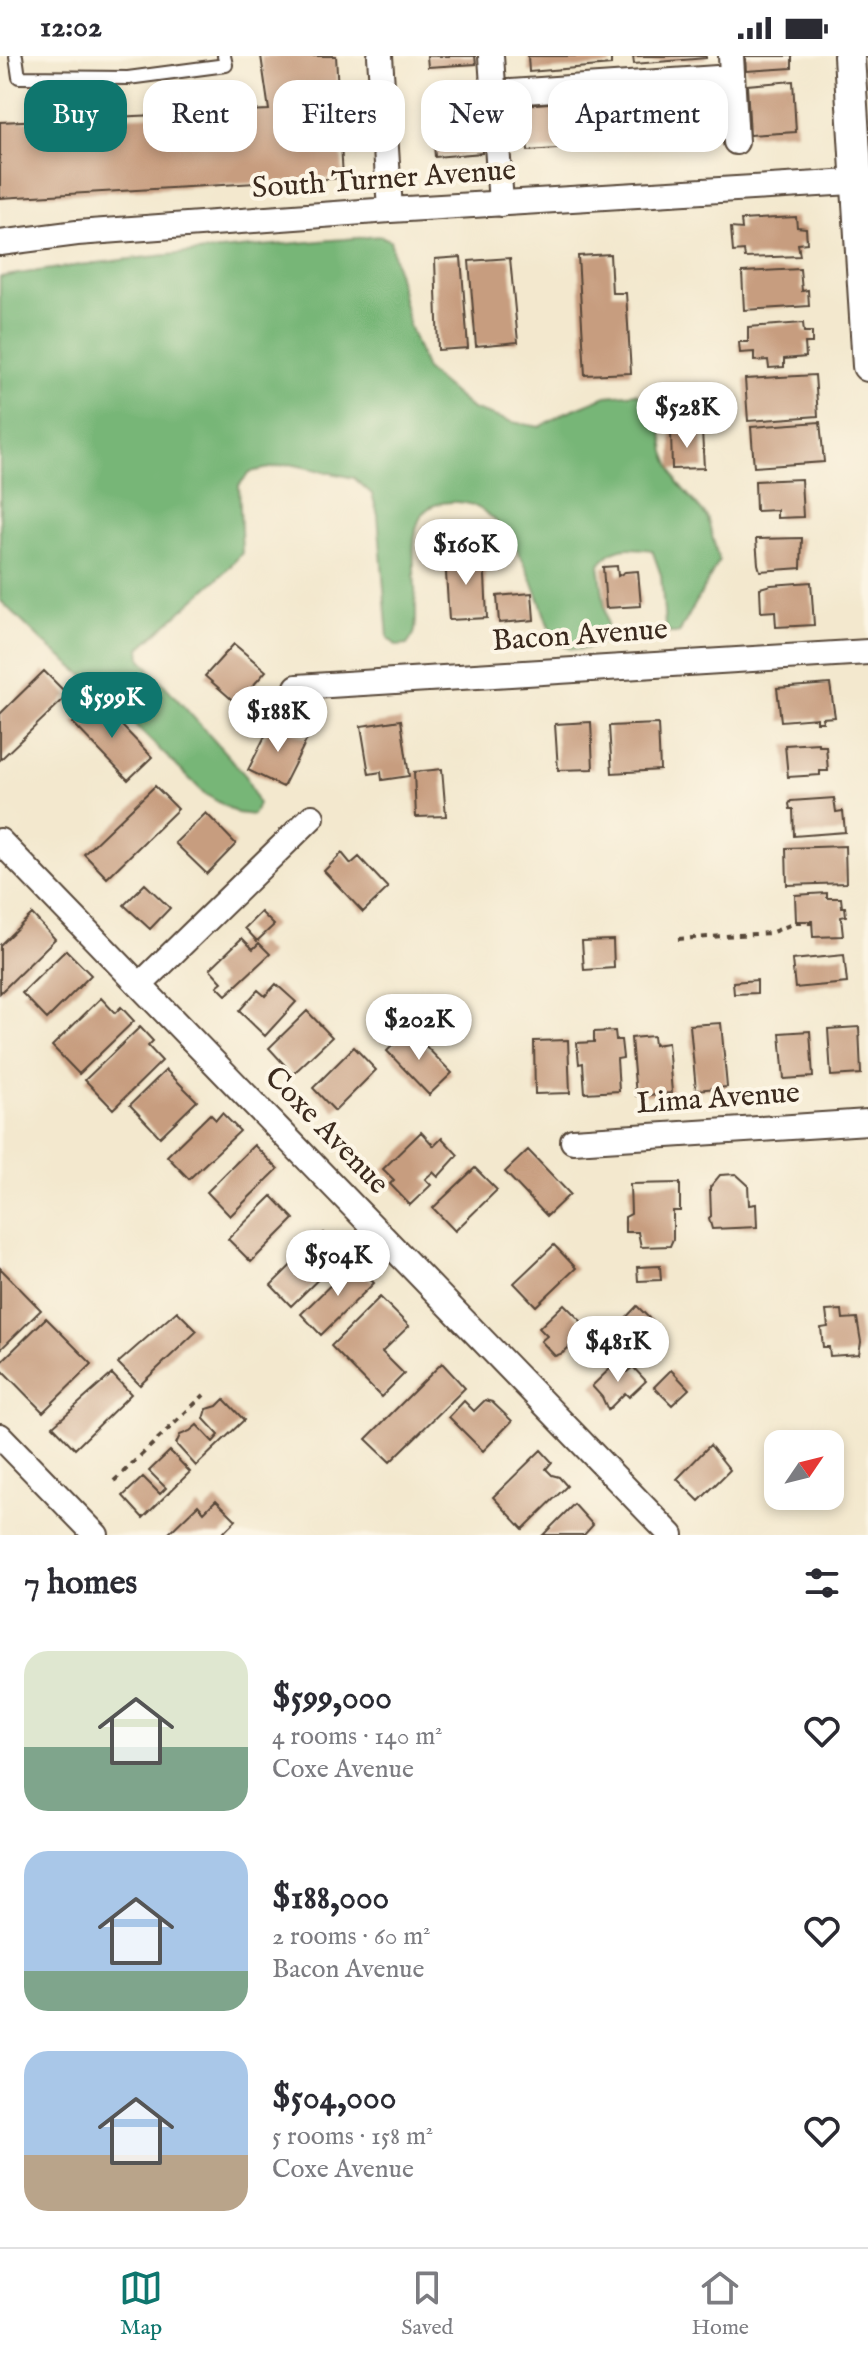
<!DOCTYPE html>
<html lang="en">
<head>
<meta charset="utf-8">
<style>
  body { margin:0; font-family:"IM FELL English",serif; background:#f2f2f3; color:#2b2b33; height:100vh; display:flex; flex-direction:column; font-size:30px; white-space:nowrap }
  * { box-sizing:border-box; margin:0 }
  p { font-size:26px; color:#7c7c81 }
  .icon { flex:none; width:44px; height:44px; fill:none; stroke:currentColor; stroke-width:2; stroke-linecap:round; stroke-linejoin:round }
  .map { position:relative; height:1479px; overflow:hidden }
  .drawer { display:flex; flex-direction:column; background:#fff; flex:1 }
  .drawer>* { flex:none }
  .hud { position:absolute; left:24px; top:24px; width:820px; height:72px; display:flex; gap:16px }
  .needle { width:52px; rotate:55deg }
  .controls { position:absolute; left:764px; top:1374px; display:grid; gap:16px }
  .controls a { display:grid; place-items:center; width:80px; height:80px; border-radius:16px; background:#fff; box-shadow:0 4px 12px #0003; font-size:40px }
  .price { position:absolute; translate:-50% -68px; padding:0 18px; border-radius:28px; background:#fff; color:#222; font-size:26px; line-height:52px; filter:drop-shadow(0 2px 4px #0008) }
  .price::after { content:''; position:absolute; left:50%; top:48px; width:24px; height:18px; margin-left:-12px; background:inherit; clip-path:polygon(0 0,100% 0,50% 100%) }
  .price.selected { background:#0f766e; color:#fff }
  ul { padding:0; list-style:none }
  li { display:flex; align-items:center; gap:24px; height:200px; padding:0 24px }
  li span { display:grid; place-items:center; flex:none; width:224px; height:160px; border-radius:24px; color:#555 }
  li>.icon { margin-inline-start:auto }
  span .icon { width:96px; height:96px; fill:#fffc; stroke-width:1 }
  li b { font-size:34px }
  h2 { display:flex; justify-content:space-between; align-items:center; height:96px; padding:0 24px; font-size:34px }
  .tag { padding:0 28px; border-radius:24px; background:#fff; box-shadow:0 4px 12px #0003; font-size:28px; line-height:72px }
  .tag.selected { background:#0f766e; color:#fff }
  .status { display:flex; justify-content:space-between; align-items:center; height:56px; padding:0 40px; background:#fff; direction:ltr }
  .status svg { height:22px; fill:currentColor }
  .menu { display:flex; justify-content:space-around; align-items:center; height:112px; border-top:2px solid #e1e1e2; background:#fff; font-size:22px; color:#7c7c81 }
  .menu a { display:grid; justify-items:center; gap:4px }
  .menu .selected { color:#0f766e }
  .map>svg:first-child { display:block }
  .forest { fill:#77b677; stroke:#59704a; stroke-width:2 }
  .building { fill:#c79d7f }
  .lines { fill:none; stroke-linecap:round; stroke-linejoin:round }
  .service-casing { stroke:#574638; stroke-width:16 }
  .minor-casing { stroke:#574638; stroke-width:28 }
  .tertiary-casing { stroke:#574638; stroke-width:34 }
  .path { stroke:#574638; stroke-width:4; stroke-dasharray:6 6; stroke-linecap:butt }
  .service { stroke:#fff; stroke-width:12 }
  .minor { stroke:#fff; stroke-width:24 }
  .tertiary { stroke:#fff; stroke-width:30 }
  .labels { text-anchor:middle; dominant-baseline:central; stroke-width:8; stroke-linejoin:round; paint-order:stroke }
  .street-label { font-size:30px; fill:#3b2a1e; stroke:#fcf5e5 }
</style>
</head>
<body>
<div class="status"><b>12:02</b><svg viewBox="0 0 49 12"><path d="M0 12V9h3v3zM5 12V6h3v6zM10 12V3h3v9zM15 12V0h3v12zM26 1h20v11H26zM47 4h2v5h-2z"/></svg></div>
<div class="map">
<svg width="868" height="1479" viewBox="0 0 868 1479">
  <rect width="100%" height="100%" fill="#fcf5e5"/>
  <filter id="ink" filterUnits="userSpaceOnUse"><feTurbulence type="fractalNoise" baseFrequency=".0125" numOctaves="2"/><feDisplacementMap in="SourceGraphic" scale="16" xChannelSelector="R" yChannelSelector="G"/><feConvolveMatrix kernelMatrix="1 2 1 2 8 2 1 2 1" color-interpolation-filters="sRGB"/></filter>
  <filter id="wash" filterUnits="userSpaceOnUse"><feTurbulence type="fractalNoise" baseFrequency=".006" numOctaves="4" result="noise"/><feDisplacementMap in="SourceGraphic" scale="32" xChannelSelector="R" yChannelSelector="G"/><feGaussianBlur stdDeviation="1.8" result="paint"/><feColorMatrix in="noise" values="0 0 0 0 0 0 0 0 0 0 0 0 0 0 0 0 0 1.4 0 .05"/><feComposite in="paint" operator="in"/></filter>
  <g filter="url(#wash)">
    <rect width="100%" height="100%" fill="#f3e8ce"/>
    <!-- forest -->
    <path class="forest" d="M380,180l10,4 19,85 17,45 46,39 40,13 28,5 24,-14 42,-17 30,-3 22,14 7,45 12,30 30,35 12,44 -40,72h-10l-4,-8 -4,-50 -9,-25c-23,-3 -38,-6 -53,15l8,59v15c-12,9 -31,15 -45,6 -14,-10 -18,-35 -24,-49 -12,-34 -41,-96 -84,-94 -12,0 -25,2 -32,13 -17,25 -2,85 -7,115 0,5 -5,10 -8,15l-10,1 -9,-8 -10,-123 -6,-21 -18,-16 -64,-14 -40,8 -11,13 3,68 -17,19 -85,76 1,11 105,117 12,28 -5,11 -16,-2 -32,-19 -115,-113 -47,-39 -43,-42v-323c126,-21 253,-30 380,-41z"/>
    <g id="blocks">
      <!-- building -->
      <path class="building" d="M261,0h75l7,122 -343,20v-76l269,-12z
        M427,0h48l1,8 -48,3z
        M528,0h83v9l-82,7z
        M633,0h73v2l-72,6z
        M745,0h47v12l-46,3z
        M478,25l4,72 -47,4 -5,-72z
        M793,25l3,51 -46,3 -3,-50z
        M702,37l4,48 -72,5 -4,-48z
        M611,42l4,47 -87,6 -4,-46z
        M796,161l1,10 9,1 1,15 -9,1 2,12 -55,2 -1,-7 -11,1 -2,-24 11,1 -1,-9z
        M610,198l2,39h14l5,80 -46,2 -7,-119z
        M461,201l7,91 -30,2 -3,-91z
        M510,202l8,84 -42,4 -7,-85z
        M800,213l2,22 6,-1 1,16 -65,4 -2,-38z
        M803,267l1,9h8v11h-7l1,14 -22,2v8l-15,1 -1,-8 -14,1v-9l-14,1 -1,-11h9v-15z
        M815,319l3,41 -70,5 -3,-42z
        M820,366l4,40 -70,5 -3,-40z
        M702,375l2,37 -32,1 -1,-37z
        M801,423l2,38 -26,1v-8l-21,1 -1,-30z
        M802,482l-1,30 -41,3 -2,-7 -2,-25z
        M484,499l3,63 -38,2 -4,-63z
        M617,510l1,10 7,-4 13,-1 3,35 -35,2 -3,-41z
        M811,526l3,43 -38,2 -1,-16 -14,1 -1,-24 11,-3z
        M532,537l2,27 -35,3 -2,-27z
        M234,588l32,27 -29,33 -32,-28z
        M44,615l24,24 -68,65v-46z
        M830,628l5,33 -13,1 1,4h-6v-4l-36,3 -4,-33z
        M97,644l55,57 -24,23 -55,-57z
        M401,664l8,56 -27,4 -1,-8 -12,2 -8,-48z
        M272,666l35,17 -24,48 -35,-17z
        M591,666l2,47 -35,1 -3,-46z
        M658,668l2,46 -48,3 -3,-47z
        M818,687l1,3h7l2,25h-8v4l-32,2 -3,-32z
        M442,713l4,47 -30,1 -2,-45z
        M155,730l23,23 -71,69 -23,-24z
        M834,742l2,14 7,-1 2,21 -51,4 -1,-27h-3l-1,-5 2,-3z
        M206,757l30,31 -29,30 -32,-31z
        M845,790l1,37 -59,2 -1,-37z
        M342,797l9,11 8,-7 29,31 -25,24 -39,-41z
        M145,828l25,24 -20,21 -26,-24z
        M827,837v5h14l1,9h3l1,9 -5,1 2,19 -30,1 -1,-16h-16l-1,-26z
        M261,856l13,13 -17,16 -12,-13z
        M32,858l23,25 -55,54v-48z
        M242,882l11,11 6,-6 11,11 -44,41 -9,-9 5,-4 -12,-13z
        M613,884l1,28 -30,2 -2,-29z
        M66,894l25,25 -44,44 -25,-26z
        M844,899l3,28 -52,5 -3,-28z
        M757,924v13l-23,1 -1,-12z
        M276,928l20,18 -31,34 -26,-25 19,-21 7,6z
        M101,942l14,15 6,-6 13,14 -55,53 -27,-28z
        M307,955l25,26 -39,37 -24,-26z
        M721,967l6,64 -31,3 -6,-65z
        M140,971l13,14 -5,5 14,15 -49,48 -28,-29z
        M859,971l2,47 -30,2 -3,-47z
        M409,973l43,44 -23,22 -42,-44z
        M615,975l1,9h5l2,18 -6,1 2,32 -34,2 -2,-30 -4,1 -2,-21 17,-1v-10z
        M810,975l3,46 -29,2 -4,-46z
        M653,980l1,9 14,-2 4,50 -36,3 -5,-58z
        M568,984l2,53 -35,1 -1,-53z
        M354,991l22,23 -41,41 -22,-23z
        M166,1014l31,31 -37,36 -30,-32z
        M222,1057l18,18 -51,48 -22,-23 43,-42 6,6z
        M421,1076l13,14 8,-8 16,17 -20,22 -5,-5 -8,7 6,6 -21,20 -20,-21 4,-4 -11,-11z
        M254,1089l24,24 -48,47 -23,-24z
        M528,1094l42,44 -23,22 -42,-44z
        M475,1112l22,22 -42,41 -22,-23z
        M736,1118l12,11 1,20 7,-1 1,23 -45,2 -3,-11 2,-2 -1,-29 10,-12z
        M680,1127v28h-7v28l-3,7 -29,1 -3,-15h-13v-15l6,-3 -1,-30z
        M272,1140l22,23 -43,43 -23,-23z
        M324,1177l20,21 -53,52 -20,-21z
        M554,1189l22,23 -40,38 -22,-23z
        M354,1206l20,21 -53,52 -20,-21z
        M660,1210l1,14 -23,1 -1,-14z
        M0,1212l41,42 -41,40z
        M380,1241l29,29 -27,26 22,22 -23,23 -50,-51z
        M564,1248l24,24 -25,25 -8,3 -14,-15 6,-5 -8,-8z
        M637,1250l18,18 -17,17 -18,-17z
        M842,1254l1,9 14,-1 4,24 -2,12 -29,2 -1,-9h-6l-2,-19 7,-1 -2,-16z
        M177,1255l20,20 -57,54 -22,-22z
        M46,1262l46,46 -49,48 -43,-44v-5z
        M617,1306l10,10 6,-5 13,14 -17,16 -4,-4 -17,17 -6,-13 -10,-11z
        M442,1307l23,25 -75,74 -24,-23z
        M671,1314l18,19 -17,16 -18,-18z
        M112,1318l19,20 -56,55 -22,-23z
        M224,1343l20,21 -48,46 -20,-22 4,-9 10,-4 7,-6 16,17 6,-7 -15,-16 3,-10 10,-3z
        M485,1344l7,2 20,19 -29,30 -34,-34 15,-16 10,10z
        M710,1389l20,25 -31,31 -22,-22z
        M541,1394l11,12 -6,7 6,6 7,2 8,9 -44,43 -30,-32z
        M170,1395l20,21 -47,46 -20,-22 20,-19 17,17 6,-6 -17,-17z
        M216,1444l20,20 -15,15h-54l31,-30 6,7z
        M574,1448l19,21 -9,10h-41z"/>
    </g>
  </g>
  <g filter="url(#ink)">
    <use href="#blocks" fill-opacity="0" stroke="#574638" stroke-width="2"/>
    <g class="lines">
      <!-- service casing -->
      <g class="service-casing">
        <path id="service" d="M16,0l3,21 109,1 98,-13 -2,-9"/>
      </g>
      <!-- minor casing -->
      <g class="minor-casing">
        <path id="minor" d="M380,0l10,154
          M491,0l10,148
          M731,0l5,86
          M494,37l238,-16
          M0,187l77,-10 313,-23 478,-29
          M297,631l571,-35
          M0,785l671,694
          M140,929l172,-168
          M573,1085l295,-19
          M0,1380l96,99"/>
      </g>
      <!-- tertiary casing -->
      <g class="tertiary-casing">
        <path id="tertiary" d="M849,0l19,310"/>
      </g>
      <!-- path -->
      <path class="path" d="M678,883l92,-6 25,-10h17
        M114,1425l90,-86"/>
      <!-- service -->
      <use href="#service" class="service"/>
      <!-- minor -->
      <use href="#minor" class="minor"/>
      <!-- tertiary -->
      <use href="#tertiary" class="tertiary"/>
    </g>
  </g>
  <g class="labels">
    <!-- street labels -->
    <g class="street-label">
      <text transform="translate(384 124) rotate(-4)">South Turner Avenue</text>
      <text transform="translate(580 580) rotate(-4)">Bacon Avenue</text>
      <text transform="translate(718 1043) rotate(-4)">Lima Avenue</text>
      <text transform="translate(326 1075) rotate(46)">Coxe Avenue</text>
    </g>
  </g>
</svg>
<div class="controls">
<a><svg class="needle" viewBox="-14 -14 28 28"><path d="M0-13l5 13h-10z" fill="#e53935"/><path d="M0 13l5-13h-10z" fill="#7c7c81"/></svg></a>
</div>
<b class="price" style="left:687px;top:394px">$528K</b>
<b class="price" style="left:466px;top:531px">$160K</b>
<b class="price selected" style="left:112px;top:684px">$599K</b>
<b class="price" style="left:278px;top:698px">$188K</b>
<b class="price" style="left:419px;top:1006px">$202K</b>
<b class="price" style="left:338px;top:1242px">$504K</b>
<b class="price" style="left:618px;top:1328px">$481K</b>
<div class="hud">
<a class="tag selected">Buy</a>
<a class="tag">Rent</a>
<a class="tag">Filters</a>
<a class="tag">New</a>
<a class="tag">Apartment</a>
</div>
</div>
<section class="drawer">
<h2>7 homes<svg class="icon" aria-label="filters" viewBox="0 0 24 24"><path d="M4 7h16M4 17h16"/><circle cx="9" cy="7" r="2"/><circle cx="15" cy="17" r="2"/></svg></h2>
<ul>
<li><span style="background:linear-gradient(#dfe7d0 60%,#7fa58c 0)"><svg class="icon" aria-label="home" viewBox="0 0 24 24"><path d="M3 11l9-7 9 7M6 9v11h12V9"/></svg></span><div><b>$599,000</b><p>4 rooms · 140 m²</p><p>Coxe Avenue</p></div><svg class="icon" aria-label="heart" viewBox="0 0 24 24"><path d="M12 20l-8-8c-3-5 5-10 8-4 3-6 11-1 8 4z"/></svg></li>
<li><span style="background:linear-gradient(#a9c7e8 75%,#7fa58c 0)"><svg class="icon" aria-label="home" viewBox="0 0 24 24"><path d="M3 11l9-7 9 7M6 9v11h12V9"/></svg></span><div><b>$188,000</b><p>2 rooms · 60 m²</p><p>Bacon Avenue</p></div><svg class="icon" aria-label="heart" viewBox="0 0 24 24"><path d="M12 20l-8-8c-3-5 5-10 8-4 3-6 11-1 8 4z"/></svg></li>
<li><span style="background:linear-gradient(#a9c7e8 65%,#b9a48a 0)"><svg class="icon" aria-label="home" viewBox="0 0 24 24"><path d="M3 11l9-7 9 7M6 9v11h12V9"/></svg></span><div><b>$504,000</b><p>5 rooms · 158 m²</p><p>Coxe Avenue</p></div><svg class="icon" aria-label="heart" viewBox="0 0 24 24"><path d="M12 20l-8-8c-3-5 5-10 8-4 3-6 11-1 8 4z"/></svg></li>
</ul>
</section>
<nav class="menu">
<a class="selected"><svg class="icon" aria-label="map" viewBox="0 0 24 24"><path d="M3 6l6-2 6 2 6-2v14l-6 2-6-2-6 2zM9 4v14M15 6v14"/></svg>Map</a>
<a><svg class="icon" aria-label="saved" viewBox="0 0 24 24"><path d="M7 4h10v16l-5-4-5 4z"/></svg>Saved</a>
<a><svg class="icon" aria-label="home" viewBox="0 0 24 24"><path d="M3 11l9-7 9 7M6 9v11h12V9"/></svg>Home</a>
</nav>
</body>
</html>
